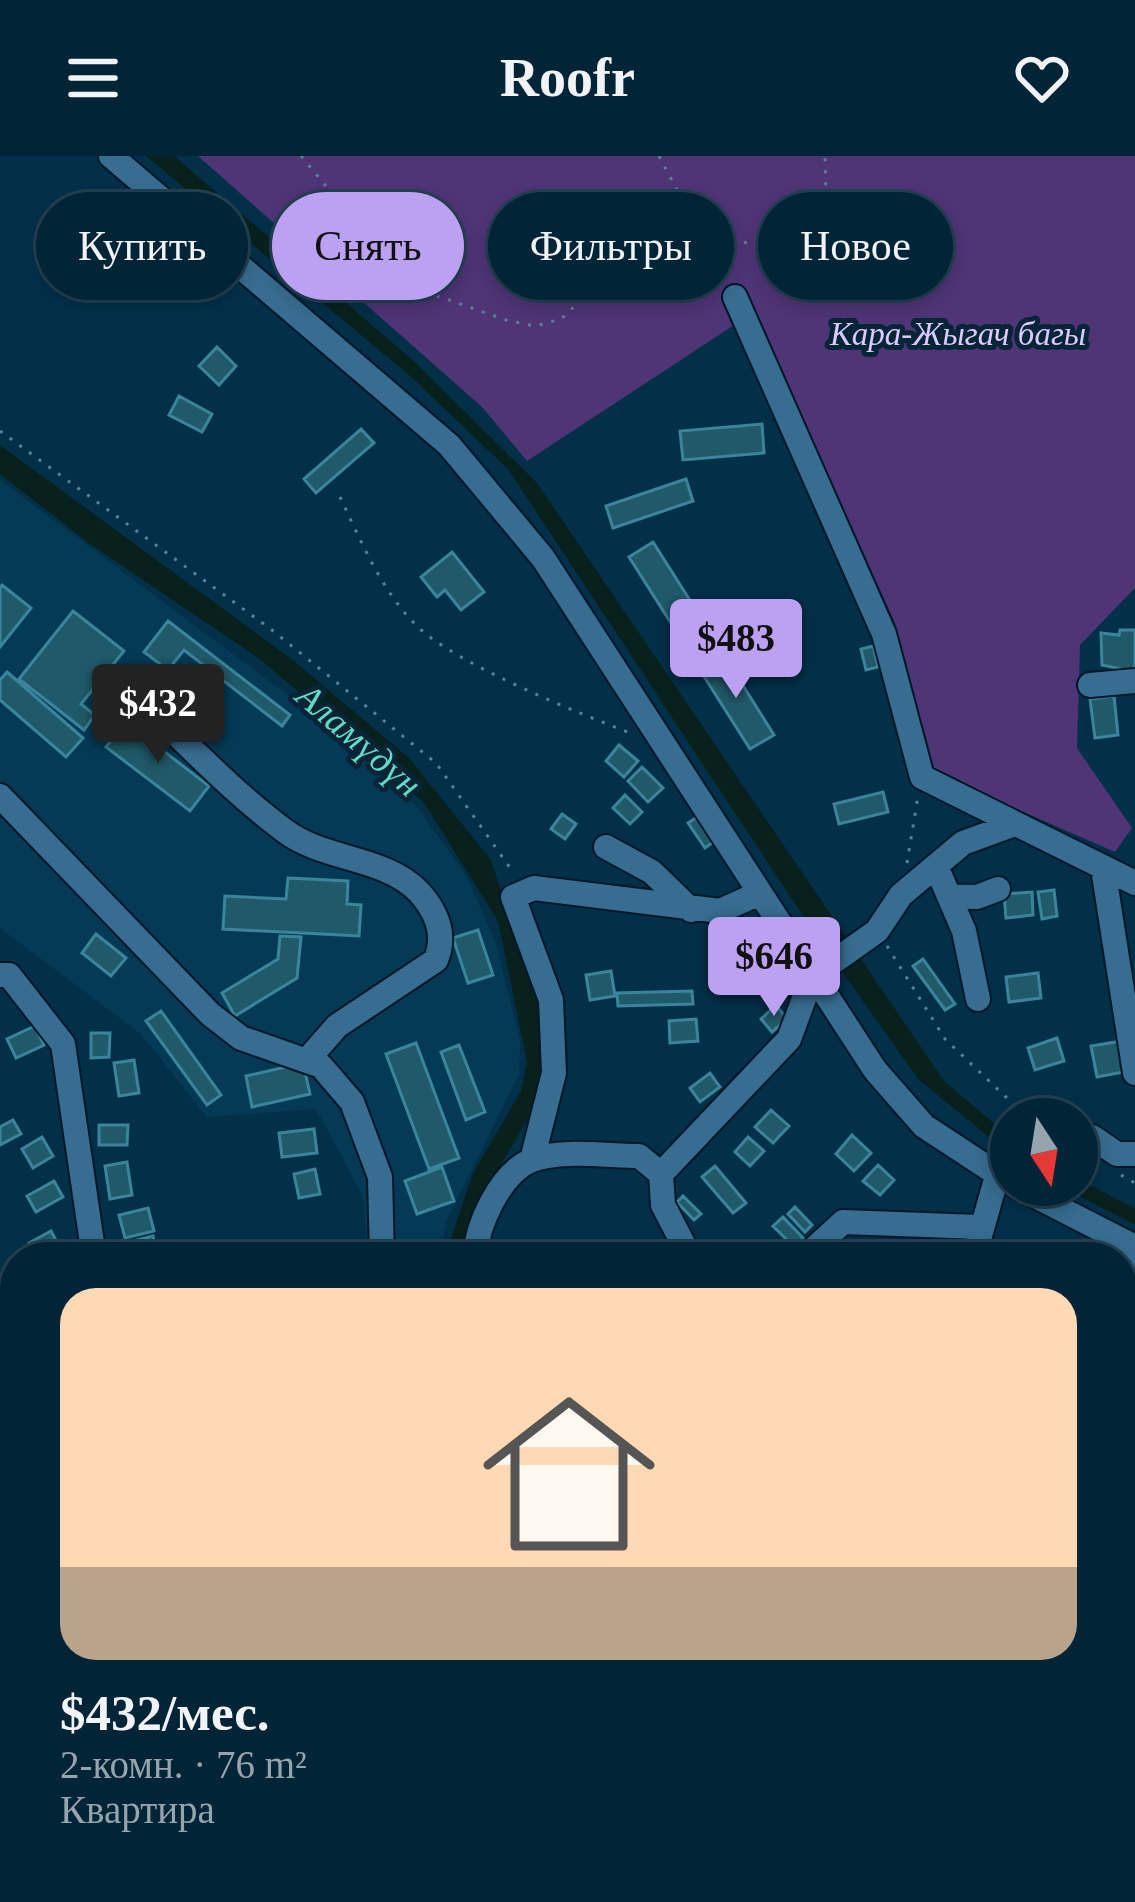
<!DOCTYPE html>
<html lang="ru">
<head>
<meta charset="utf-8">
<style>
  body { margin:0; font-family:"Times New Roman",serif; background:#0c2c3f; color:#f1f3f6; height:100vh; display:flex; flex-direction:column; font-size:45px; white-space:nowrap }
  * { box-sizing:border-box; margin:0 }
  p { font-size:39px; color:#96a4ad }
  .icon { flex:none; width:66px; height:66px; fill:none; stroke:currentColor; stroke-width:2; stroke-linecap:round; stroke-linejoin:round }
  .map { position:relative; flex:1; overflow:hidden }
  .drawer { position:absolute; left:0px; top:1086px; width:1137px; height:660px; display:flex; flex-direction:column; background:#022437; border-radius:48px 48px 0 0; box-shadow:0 6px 18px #0003,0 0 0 3px #234152 }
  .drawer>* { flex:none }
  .guide { position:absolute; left:36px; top:36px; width:1065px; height:108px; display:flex; gap:24px }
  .needle { width:78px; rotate:168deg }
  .fabs { position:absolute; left:990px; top:942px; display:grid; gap:24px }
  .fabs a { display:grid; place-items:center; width:108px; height:108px; border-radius:50%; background:#022437; box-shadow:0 6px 18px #0003,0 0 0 3px #234152; font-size:60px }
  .price { position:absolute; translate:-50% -102px; padding:0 27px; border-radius:12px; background:#bca0f2; color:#111; font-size:39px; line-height:78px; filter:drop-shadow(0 3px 6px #0008) }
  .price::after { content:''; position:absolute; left:50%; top:72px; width:36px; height:27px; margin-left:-18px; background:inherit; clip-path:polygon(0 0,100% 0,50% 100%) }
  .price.current { background:#222; color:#fff }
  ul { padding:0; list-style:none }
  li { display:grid; align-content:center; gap:24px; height:636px; padding:0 60px }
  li+li { border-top:3px solid #234152 }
  li span { display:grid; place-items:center; height:372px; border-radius:36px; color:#555 }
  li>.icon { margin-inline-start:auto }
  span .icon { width:216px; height:216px; fill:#fffc; stroke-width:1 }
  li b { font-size:51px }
  .chip { padding:0 42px; border-radius:54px; background:#022437; box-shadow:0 6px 18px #0003,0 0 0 3px #234152; font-size:42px; line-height:108px }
  .chip.current { background:#bca0f2; color:#111 }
  header { display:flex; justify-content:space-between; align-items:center; height:156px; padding:0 60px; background:#022437; font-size:54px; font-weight:600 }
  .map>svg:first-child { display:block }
  .built { fill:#053a57 }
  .green { fill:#4f3476 }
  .water { fill:#09211d }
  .building { fill:#205a6a; stroke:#3a859b; stroke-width:3 }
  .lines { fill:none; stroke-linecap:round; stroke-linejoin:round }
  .minor-casing { stroke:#001728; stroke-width:28 }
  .path { stroke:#5b8097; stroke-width:3; stroke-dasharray:3 9; stroke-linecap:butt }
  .minor { stroke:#376d91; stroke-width:24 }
  .labels { text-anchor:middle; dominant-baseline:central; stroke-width:10; stroke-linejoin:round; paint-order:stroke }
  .park-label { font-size:33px; font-style:italic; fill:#dbcaff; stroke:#082538 }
  .water-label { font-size:36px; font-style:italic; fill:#64dbc6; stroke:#082538 }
</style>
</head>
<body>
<header><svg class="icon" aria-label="menu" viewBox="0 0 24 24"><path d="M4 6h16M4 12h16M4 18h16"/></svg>Roofr<svg class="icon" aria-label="heart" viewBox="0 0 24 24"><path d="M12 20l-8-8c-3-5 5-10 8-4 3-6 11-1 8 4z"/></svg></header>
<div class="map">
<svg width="1135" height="1746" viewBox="0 0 1135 1746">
  <rect width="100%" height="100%" fill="#033049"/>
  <!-- built -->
  <path class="built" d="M0,324l330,247 88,81 48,68 30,67 24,99 -1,33 -72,145 -8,37h-71l-5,-61 -47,-87 -109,8 -66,-83 -141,-106z
    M1135,1632v114h-326l-3,-15h316v-96z
    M364,1731h147l2,15h-150z"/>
  <!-- green -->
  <path class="green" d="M198,0h937v432l-55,57 -3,103 55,80 -17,24 -185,-81 -35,-148 -141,-311 -227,149 -45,-54z"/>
  <!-- water -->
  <path class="water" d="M146,0h28l240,205 123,122 407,598 67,57v17l-92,-75 -110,-155 -301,-456 -99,-94z
    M0,289l294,216 115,97 82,102 50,153 4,51 -10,43 -65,110 -5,40h-20l27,-82 49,-84 6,-29 -29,-141 -74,-118 -66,-60 -97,-83 -171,-116 -90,-70z
    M1077,1023l58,29v17l-77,-40h19z"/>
  <!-- building -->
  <path class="building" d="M217,191l19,19 -17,19 -20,-19z
    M179,240l33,18 -10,18 -33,-17z
    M762,268l2,29 -81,7 -3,-29z
    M361,273l13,14 -58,50 -12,-14z
    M686,323l7,22 -80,27 -7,-22z
    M653,386l52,82 -24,15 -52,-82z
    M452,396l32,40 -23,18 -16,-20 -8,7 -16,-20z
    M2,429l29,23 -31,39v-60z
    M73,455l51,40 -43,53 14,11 -11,15 -65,-51z
    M168,465l122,94 -8,11 -98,-76 -16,20 -24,-18z
    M1120,474h15v42l-33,-7 -1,-32 18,2z
    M873,490l5,21 -12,3 -5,-21z
    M722,496l52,83 -24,14 -52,-82z
    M7,516l76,66 -17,19 -66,-57v-20z
    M1114,540l4,39 -23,3 -5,-39z
    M126,566l83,64 -19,25 -84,-64z
    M619,589l19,16 -14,16 -18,-16z
    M642,611l21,21 -15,14 -20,-21z
    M883,636l5,20 -49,12 -5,-20z
    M625,639l17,17 -12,12 -17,-16z
    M562,658l14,10 -11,15 -14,-10z
    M702,658l17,24 -14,10 -17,-25z
    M288,722l60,3 -1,23 14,1 -2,31 -136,-7 2,-33 61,3z
    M1054,734l3,26 -15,3 -4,-27z
    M1032,736l1,23 -27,3 -2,-24z
    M478,774l15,45 -25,8 -15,-45z
    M96,778l30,24 -15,18 -29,-23z
    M280,780l21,1 -4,41 -62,38 -13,-23 56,-34z
    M785,801l7,29 -22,5 -7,-29z
    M923,803l32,45 -10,6 -32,-44z
    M611,815l4,25 -25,4 -4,-25z
    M1038,817l3,25 -32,4 -3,-25z
    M692,835l1,13 -75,2 -1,-13z
    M776,849l11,14 -15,13 -11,-13z
    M161,855l60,84 -14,10 -61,-84z
    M696,863l2,22 -28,2 -1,-22z
    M35,870l9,19 -28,13 -9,-19z
    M91,877h19l-1,24 -18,1z
    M1057,882l7,23 -29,9 -7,-22z
    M1122,885l6,30 -31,6 -6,-31z
    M416,887l43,115 -30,11 -43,-115z
    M459,889l26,67 -19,8 -25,-68z
    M134,904l5,33 -20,3 -5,-33z
    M303,907l7,31 -58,13 -6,-31z
    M710,917l10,14 -20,15 -10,-14z
    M771,954l18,16 -16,17 -18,-16z
    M13,964l8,14 -21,11v-18z
    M99,969h29l-1,20h-28z
    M314,973l3,24 -35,4 -3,-24z
    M852,979l19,18 -17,18 -18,-17z
    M42,981l11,19 -20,12 -11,-19z
    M748,981l16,14 -14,15 -15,-14z
    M127,1006l5,33 -22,4 -5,-33z
    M878,1009l16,15 -14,15 -17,-14z
    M715,1010l31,37 -13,10 -31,-36z
    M442,1011l12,34 -37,13 -12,-33z
    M315,1013l5,25 -21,4 -5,-24z
    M54,1025l9,16 -27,15 -9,-16z
    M683,1040l18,18 -7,6 -17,-18z
    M795,1051l17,18 -7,7 -17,-18z
    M148,1052l6,23 -29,7 -6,-23z
    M783,1061l20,21 -9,9 -21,-21z
    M51,1075l7,13 -22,12 -7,-13z
    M153,1080l3,16 -30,5 -1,-14z
    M15,1449v46l-15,12v-45z
    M15,1593v35l-10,1 -4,-34z
    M1135,1637v33l-13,2v-33z
    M17,1731h90l-89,11z
    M372,1731h25l1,15h-25z
    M482,1731h25l2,15h-25z
    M660,1731l1,15h-32l-1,-14z"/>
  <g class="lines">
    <!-- minor casing -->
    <g class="minor-casing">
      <path id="minor" d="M111,0l338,289 94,113 332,512 49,56 87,57
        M735,141l149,337 38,143 213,106
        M1090,529l45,-4
        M133,537c49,45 98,98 152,138 40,30 99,25 134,61 18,20 27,43 17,68l-99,66 -28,32
        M0,640l210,218 31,24 80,28 31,36 28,75 2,80
        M606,691l46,25 39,38
        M936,710l28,65 14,68
        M1103,712l32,205
        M949,740l28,1 21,-8
        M0,819h9l54,69 31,213
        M1077,988l15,-7 25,17h18
        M532,1004l22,-87 -3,-73 -38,-103 21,-9 186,23 40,-18
        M1014,1029l121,62
        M475,1101c2,-32 25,-84 57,-97 29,-11 76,-4 107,-4l22,18
        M690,1101l-27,-52 -2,-31 128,-135 23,-62 65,-46 24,-36 62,-52 49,-18
        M805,1101l38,-35 136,5
        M974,1101l23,-81
        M1122,1143l13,-40
        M1122,1328l6,16 7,2
        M0,1431l15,-14
        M1122,1610h13
        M1122,1684l13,-3
        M517,1731l2,15
        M796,1731l4,15
        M81,1746l146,-15
        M462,1746l1,-15
        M1011,1746l17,-15"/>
    </g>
    <!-- path -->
    <path class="path" d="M301,0l49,59 51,21 12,34 16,23 77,27 29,6 26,-7 120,-112
      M659,0l66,124
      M710,99l88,-31 28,-27 -1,-41
      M0,275l272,199 164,133 77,109
      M340,341c21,44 41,93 76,128 37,38 164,89 217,109
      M907,707l11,-67
      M887,790l58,93 84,80
      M1121,1019l14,8"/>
    <!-- minor -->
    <use href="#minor" class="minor"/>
  </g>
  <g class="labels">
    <!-- park labels -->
    <g class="park-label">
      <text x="958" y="178">Кара-Жыгач багы</text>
    </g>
    <!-- water labels -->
    <g class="water-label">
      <text transform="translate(359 584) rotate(41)">Аламүдүн</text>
    </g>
  </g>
</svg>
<div class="fabs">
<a><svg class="needle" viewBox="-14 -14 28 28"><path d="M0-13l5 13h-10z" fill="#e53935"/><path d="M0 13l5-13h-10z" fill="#96a4ad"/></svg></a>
</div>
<b class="price" style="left:736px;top:545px">$483</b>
<b class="price current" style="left:158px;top:610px">$432</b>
<b class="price" style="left:774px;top:863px">$646</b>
<div class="guide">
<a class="chip">Купить</a>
<a class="chip current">Снять</a>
<a class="chip">Фильтры</a>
<a class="chip">Новое</a>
</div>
<section class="drawer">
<ul>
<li><span style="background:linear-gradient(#ffd9b3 75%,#b9a48a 0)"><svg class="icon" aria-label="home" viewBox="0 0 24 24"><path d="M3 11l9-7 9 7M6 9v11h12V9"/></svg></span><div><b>$432/мес.</b><p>2-комн. · 76 m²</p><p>Квартира</p></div></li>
</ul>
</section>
</div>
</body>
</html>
